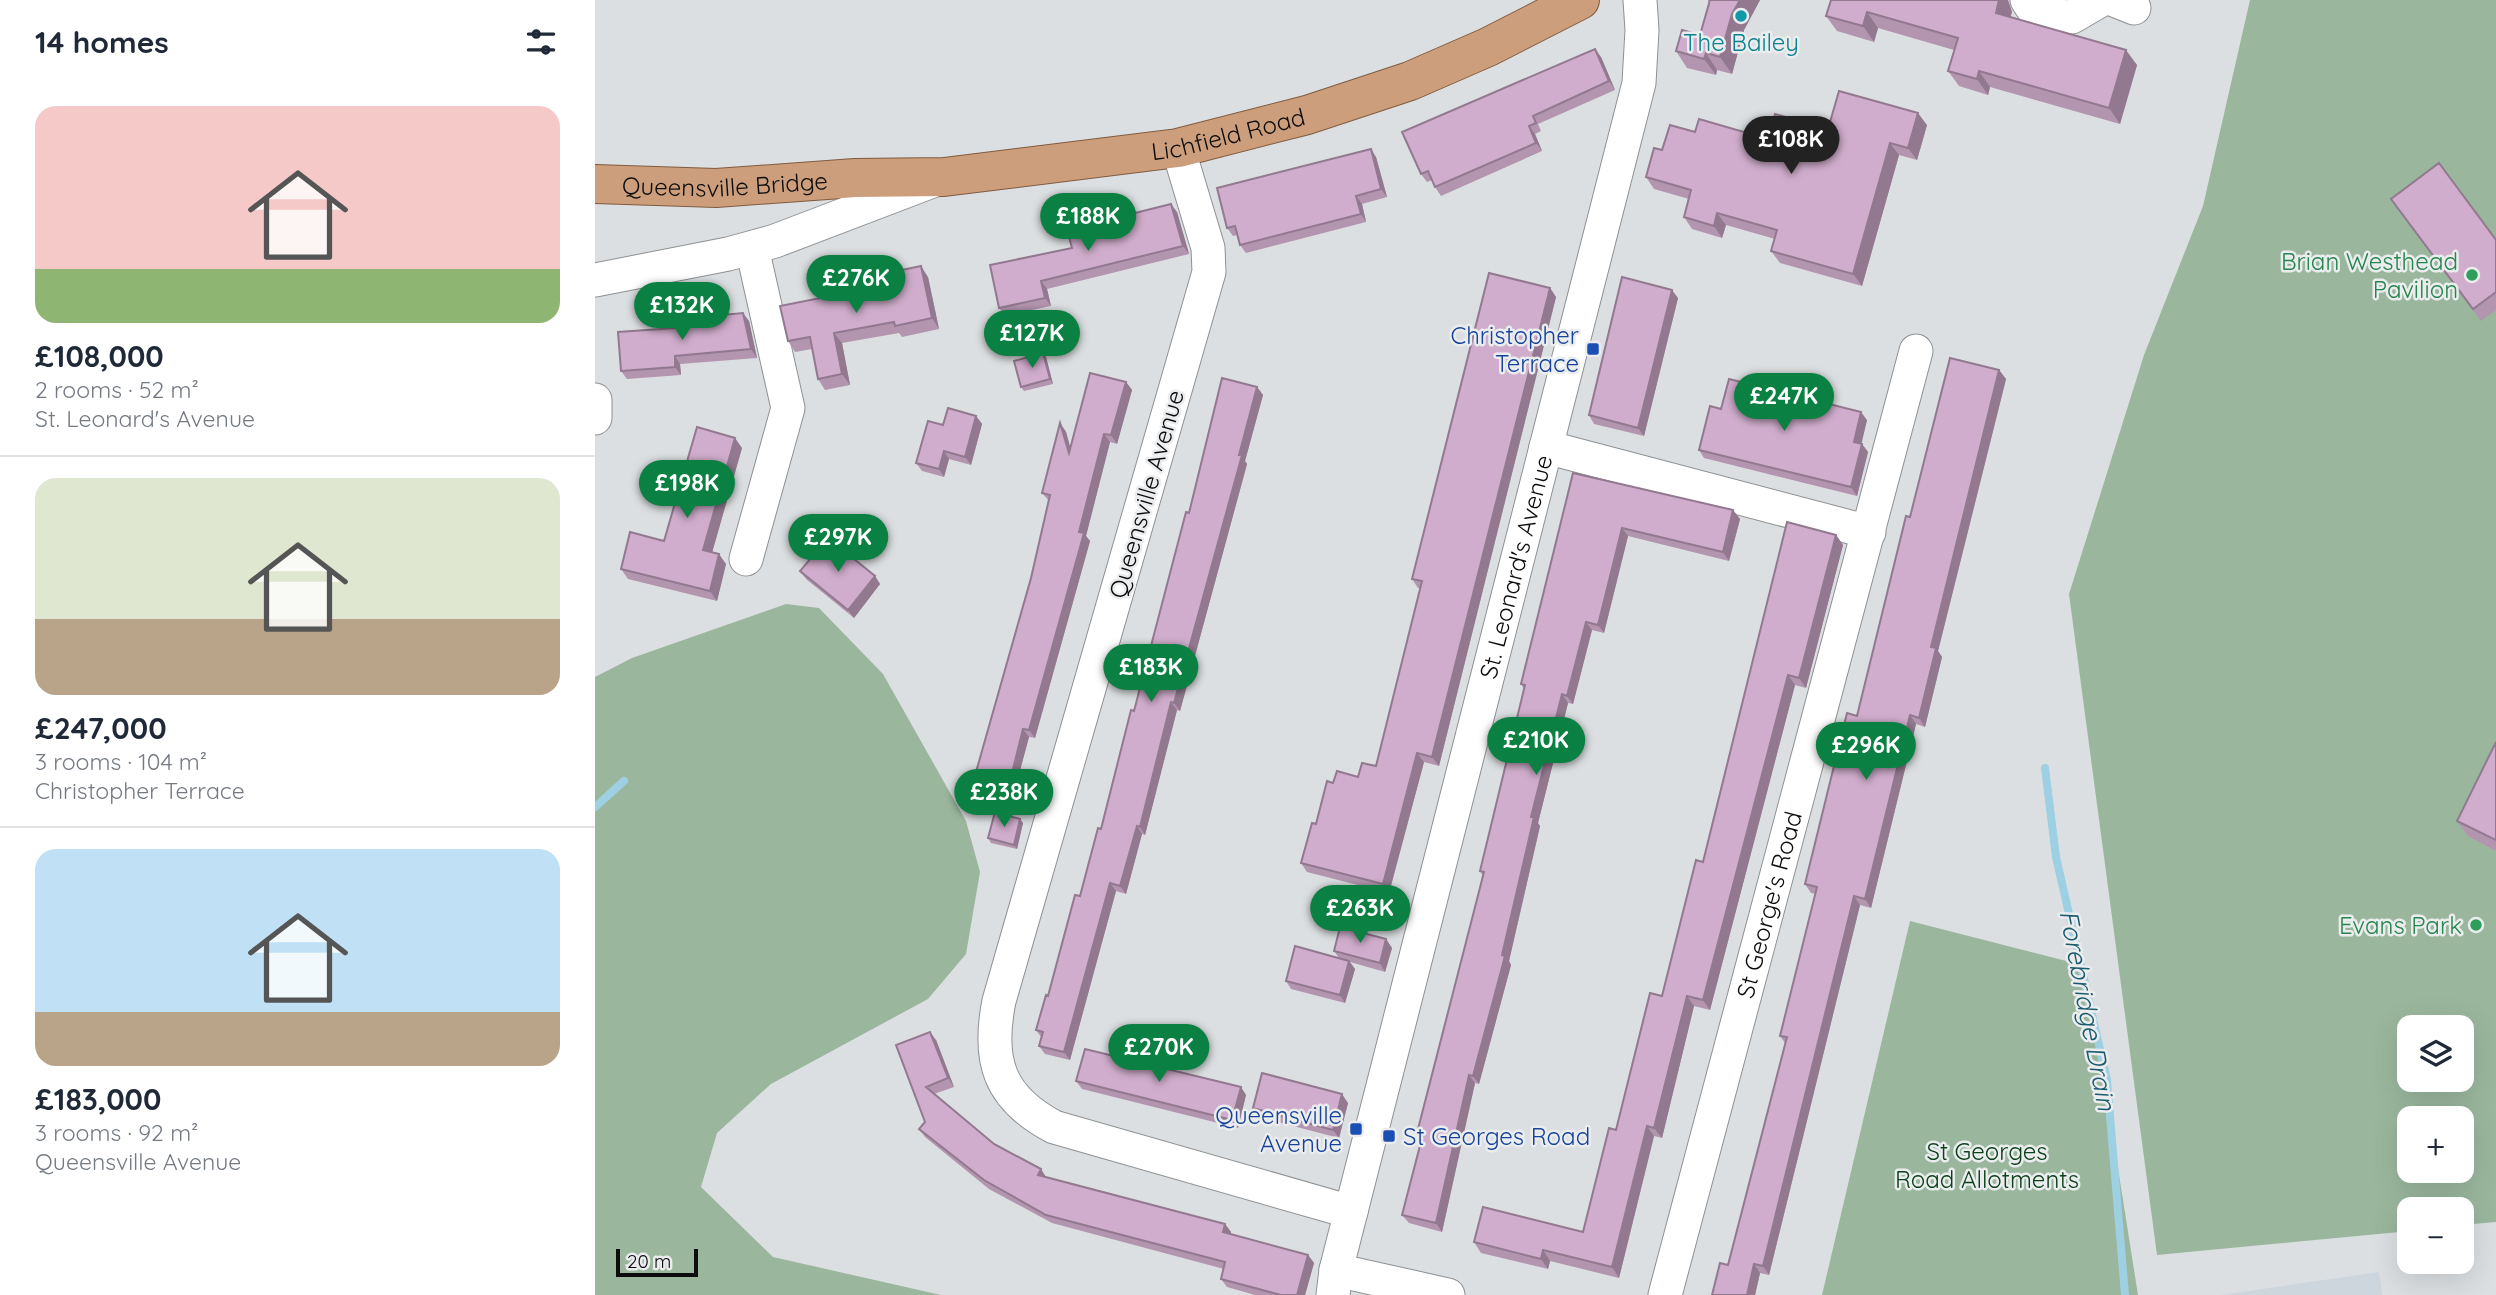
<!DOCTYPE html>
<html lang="en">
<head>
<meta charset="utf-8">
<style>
  body { margin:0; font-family:Quicksand,sans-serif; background:#f2f2f3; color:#1f2937; height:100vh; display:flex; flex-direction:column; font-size:26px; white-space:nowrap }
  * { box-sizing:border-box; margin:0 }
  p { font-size:23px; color:#747a83 }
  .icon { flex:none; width:38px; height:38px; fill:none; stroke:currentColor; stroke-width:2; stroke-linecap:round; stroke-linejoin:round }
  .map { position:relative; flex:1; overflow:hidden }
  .panel { display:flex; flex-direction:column; background:#fff; width:595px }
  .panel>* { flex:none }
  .fabs { position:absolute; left:1802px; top:1015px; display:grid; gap:14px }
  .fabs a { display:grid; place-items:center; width:77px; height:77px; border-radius:14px; background:#fff; box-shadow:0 7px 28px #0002; font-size:35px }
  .scale { position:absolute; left:21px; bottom:18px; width:82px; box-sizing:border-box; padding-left:7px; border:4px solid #0c0c0d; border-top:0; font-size:19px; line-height:24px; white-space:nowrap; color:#0c0c0d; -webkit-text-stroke:5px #eaecee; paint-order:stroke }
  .price { position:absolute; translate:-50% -60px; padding:0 16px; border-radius:24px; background:#0b8043; color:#fff; font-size:23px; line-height:46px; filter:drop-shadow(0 2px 4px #0008) }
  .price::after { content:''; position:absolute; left:50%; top:42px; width:21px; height:16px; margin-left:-10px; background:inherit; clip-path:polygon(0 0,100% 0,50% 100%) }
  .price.active { background:#222; color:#fff }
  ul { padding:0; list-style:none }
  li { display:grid; align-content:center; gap:14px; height:371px; padding:0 35px }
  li+li { border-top:2px solid #e0e1e3 }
  li span { display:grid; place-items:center; height:217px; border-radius:21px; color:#555 }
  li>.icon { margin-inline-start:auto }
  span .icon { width:126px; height:126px; fill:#fffc; stroke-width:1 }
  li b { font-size:30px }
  h2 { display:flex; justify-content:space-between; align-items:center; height:84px; padding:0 35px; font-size:30px }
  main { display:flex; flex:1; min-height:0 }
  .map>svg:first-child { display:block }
  .built { fill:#cdd5dd }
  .green { fill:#9ab79d; fill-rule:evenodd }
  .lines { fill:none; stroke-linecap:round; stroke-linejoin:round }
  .stream { stroke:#9ed0e3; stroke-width:8 }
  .minor-casing { stroke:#8e9193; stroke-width:35 }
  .trunk-casing { stroke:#805b3f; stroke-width:40 }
  .minor { stroke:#fff; stroke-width:33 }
  .trunk { stroke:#cc9e7b; stroke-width:38 }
  .wall { fill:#b395af }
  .shaded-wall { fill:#92798f }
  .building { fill:#d0adcc; stroke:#92798f; stroke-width:2 }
  .culture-dot { fill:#0f9aa8; stroke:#eaecee; stroke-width:2.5 }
  .leisure-dot { fill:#2e9e5b; stroke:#eaecee; stroke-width:2.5 }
  .transit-dot { fill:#1a4fb4; stroke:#eaecee; stroke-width:2.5 }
  .labels { text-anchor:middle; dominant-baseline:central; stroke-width:5; stroke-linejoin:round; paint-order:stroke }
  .culture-label { font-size:24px; fill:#0d838f; stroke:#eaecee }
  .street-label { font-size:24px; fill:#0c0c0d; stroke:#eaecee }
  .leisure-label { font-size:24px; fill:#27864d; stroke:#eaecee; text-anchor:end }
  .transit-label { font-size:24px; fill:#164399; stroke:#eaecee; text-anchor:end }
  .park-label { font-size:24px; fill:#0b4219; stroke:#eaecee }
  .water-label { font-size:26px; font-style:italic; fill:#195a6e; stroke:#eaecee }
</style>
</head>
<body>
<main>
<section class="panel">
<h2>14 homes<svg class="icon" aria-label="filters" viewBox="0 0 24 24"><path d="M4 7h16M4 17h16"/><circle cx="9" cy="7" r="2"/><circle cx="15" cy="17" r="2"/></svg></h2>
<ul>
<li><span style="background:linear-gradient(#f6c9c9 75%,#8fb573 0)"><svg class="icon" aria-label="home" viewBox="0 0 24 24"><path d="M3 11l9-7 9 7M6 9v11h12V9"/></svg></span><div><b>£108,000</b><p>2 rooms · 52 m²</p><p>St. Leonard's Avenue</p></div></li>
<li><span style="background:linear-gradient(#dfe7d0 65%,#b9a48a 0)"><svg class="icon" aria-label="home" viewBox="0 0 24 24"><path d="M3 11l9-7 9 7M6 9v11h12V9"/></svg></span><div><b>£247,000</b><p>3 rooms · 104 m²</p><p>Christopher Terrace</p></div></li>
<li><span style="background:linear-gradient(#bfe0f5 75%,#b9a48a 0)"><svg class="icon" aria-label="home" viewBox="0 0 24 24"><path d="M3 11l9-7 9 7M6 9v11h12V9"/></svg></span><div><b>£183,000</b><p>3 rooms · 92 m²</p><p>Queensville Avenue</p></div></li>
</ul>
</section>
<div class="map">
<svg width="1901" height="1295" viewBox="0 0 1901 1295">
  <rect width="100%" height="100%" fill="#dcdfe1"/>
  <!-- built -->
  <path class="built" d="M1784,1272l3,23h-161z"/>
  <!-- green -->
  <path class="green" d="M1655,0h246v1222l-34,3v-16h-52v22l-253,24 -88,-661 75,-239 59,-149zM1815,1027h52v53h-52zM1815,1118h52v53h-52z
    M191,604l33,4 64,66 83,147 14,51 -14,82 -38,45 -157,85 -54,49 -16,54 72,70 168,38h-346v-618l37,-19z
    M1315,921l176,45 52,329h-316z"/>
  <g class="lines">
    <!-- stream -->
    <path class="stream" d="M1450,768l11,89 51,223 18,215
      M0,807l29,-26"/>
    <!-- minor casing -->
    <g class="minor-casing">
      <g id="minor">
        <path d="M1432,0l10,15 35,2 29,-17"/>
        <path d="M1519,0l20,8"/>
        <path d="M583,148l30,100 1,24 -210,729c-12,60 0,97 55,126l297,85"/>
        <path d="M0,280l133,-26 47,-13 160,-61"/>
        <path d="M0,400v18"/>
        <path d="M951,447l323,85"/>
        <path d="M151,559l42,-151 -36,-160"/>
        <path d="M741,1270l112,25"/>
        <path id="s1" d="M738,1295l3,-25 303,-1187 3,-53 -2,-30"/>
        <path id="s2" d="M1070,1295l251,-944"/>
      </g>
    </g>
    <!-- trunk casing -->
    <g class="trunk-casing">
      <g id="trunk">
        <path id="s3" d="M0,184l121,4 139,-10 89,-1 234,-29 129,-33 103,-34 78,-34 92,-47"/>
      </g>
    </g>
    <!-- minor -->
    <use href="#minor" class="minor"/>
    <!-- trunk -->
    <use href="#trunk" class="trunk"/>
  </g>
  <!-- wall -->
  <path class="wall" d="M1113,0h52l-16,30 -12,44 -15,-4 -1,5 -29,-7 -11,-17 24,-16 9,-32z
    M1236,0h177l4,12 -2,5 127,48 -17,59 -130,-37 -2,8 -29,-9 -11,-15 6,-21 -76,-22 -4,14 -37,-11 -11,-15z
    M1006,57l14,33 -77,34 3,7 -6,3 7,17 -101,45 -6,-9 -3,-7 -5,2 -6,-8z
    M1332,125l-10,35 -18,-5 -37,131 -82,-23 -9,-12 4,-12 -49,-14 -4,13 -30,-9 -8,-12 5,-18 -35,-10 -8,-12 16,-27 33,-18 73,7 60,-10z
    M781,157l11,40 -25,7 4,18 -120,31 -6,-8 -2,-10 -5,1 -6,-8z
    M1804,211l97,29v70l-15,11z
    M582,212l12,42 -142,35 4,17 -46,10 -6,-8 73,-60z
    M333,277l11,52 -37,8 -3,-4 -57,10 8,42 -25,5 -7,-11 -6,-30 -17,3 -7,-11z
    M955,288l6,9 -117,469 -15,-4 -35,131 -82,-21 -6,-9 15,-39 42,-47 18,-11 44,-178h-2l-6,-9z
    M1083,298l-34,138 -50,-12 -5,-9z
    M154,321l8,37 -77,6 1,11 -54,4 -6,-8 69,-44z
    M451,357l7,27 -29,7 -3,-4z
    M1404,370l7,9 -68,272 4,6 -17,70 -9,-3 -45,184 -11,-3 -91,370 -9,-2 -5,22h-43l16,-30 57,-222 -5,-7 36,-142 -5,-1 -6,-9 52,-168 53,-199z
    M531,382l6,8 -15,54 -7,-2 -24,94 4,5 -55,197 -6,-1 -14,52 -33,-9 -6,-8 55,-194 18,-77 -7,-8 18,-70 6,9 4,15z
    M662,387l6,8 -18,66 2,3 -67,247 -3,-1 -32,125 -3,-1 -16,60 -10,-3 -46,169 -25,-6 -6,-8 2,-9 -5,-7 12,-34 53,-167 88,-316z
    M1126,409l146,11 -6,23 7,9 -11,44 -153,-38 -5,-8z
    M381,416l6,8 -11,41 -22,-6 -5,18 -22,-6 -6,-8 27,-38z
    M147,448l-30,104 14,12 -9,37 -89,-22 -7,-10 43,-28z
    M978,473l160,37 7,9 -11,42 -101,-25 -24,97 -12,-3 -19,74 -5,-1 -30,120 2,3 -31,135 2,4 -32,119 -4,-1 -33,149 -33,-9 -7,-8 20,-75 -5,-7 66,-257 -3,-5 44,-182 -3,-5z
    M1241,535l7,10 -37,143 -11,-3 -85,325 -16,-4 -32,132 -8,-2 -35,142 -69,-17 -2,8 -67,-16 -7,-11 109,-10 33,-102 46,-134 41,-134z
    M205,571l75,5 5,8 -26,34 -48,-39z
    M1901,742v109l-28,-15 -11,-15z
    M428,823l-6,26 -26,-6 -3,-5z
    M791,939l6,9 -7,24 -35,-10 5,7 -10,34 -54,-14 -5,-8 53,-23 -5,-7z
    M341,1040l18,47 -20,7 60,50 52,33 179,47 6,8 -1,2 78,21 6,8 -9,32h-50l-28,-8 -6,-8 3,-10 -172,-46 -63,-34 -64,-52 -6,-8 6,-7 -29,-77z
    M481,1081l170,14 -8,33 -156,-39z
    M753,1103l-9,35 -80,-21 -6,-9z"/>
  <!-- shaded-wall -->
  <path class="shaded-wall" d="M1145,0h20l-16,30 -12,44 -12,-17 12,-43z
    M1404,0h9l4,12 -5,16 -11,-15z
    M1272,12l11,16 -4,14 -11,-16z
    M1000,49l6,8 14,33 -6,-9z
    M1531,50l11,15 -17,59 -11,-16z
    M1111,53l11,17 -1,5 -12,-16z
    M1384,71l11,16 -2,8 -11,-16z
    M1323,113l9,12 -10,35 -9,-12z
    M934,126l6,8 7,17 -6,-8z
    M1295,143l9,12 -37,131 -9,-12z
    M776,149l5,8 11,40 -6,-8z
    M761,196l6,8 4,18 -5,-8z
    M576,204l6,8 12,42 -6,-8z
    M1122,213l9,12 -4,13 -8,-12z
    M326,266l7,11 11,52 -7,-11z
    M446,281l6,8 4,17 -6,-8z
    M955,288l6,9 -117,469 -7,-9z
    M1077,290l6,8 -34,138 -6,-8z
    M148,313l6,8 8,37 -6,-9z
    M239,333l8,10 8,42 -8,-11z
    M448,353l3,4 7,27 -3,-5z
    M80,356l5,8 1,11 -6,-8z
    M1404,370l7,9 -68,272 4,6 -17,70 -6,-9 12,-71z
    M531,382l6,8 -15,54 -6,-9z
    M662,387l6,8 -18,66 2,3 -67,247 -6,-8z
    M1266,412l6,8 -7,30 -6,-8z
    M381,416l6,8 -11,41 -6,-8z
    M465,423l6,9 8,29 -5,-8z
    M509,434l6,8 -24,94 4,5 -55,197 -6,-8z
    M140,438l7,10 -32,112 -7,-10z
    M1267,444l6,8 -11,44 -6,-9z
    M349,451l5,8 -5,18 -5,-8z
    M1138,510l7,9 -11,42 -6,-9z
    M1027,528l6,8 -24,97 -6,-8z
    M1241,535l7,10 -37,143 -7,-10z
    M124,554l7,10 -9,37 -7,-10z
    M280,576l5,8 -26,34 -6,-8z
    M991,622l6,8 -19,74 -6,-8z
    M1193,675l7,10 -85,325 -7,-10z
    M967,694l6,9 -30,120 2,3 -31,135 2,4 -32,119 -6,-8 29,-121 29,-138z
    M576,702l6,8 -32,125 -5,-8z
    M1315,715l6,9 -45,184 -6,-9z
    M428,729l6,8 -14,52 -5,-8z
    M822,753l7,9 -35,131 -6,-9z
    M425,819l3,4 -6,26 -3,-4z
    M542,826l5,8 -16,60 -6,-8z
    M515,883l6,8 -46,169 -6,-8z
    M1259,896l6,9 -91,370 -6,-9z
    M791,939l6,9 -7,24 -5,-9z
    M754,961l6,8 -10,34 -5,-8z
    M1092,996l7,10 -32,132 -8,-10z
    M335,1032l6,8 18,47 -6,-9z
    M874,1075l6,8 -33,149 -6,-9z
    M646,1087l5,8 -8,33 -6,-8z
    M747,1094l6,9 -9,35 -6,-8z
    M1052,1126l7,10 -35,142 -7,-11z
    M446,1169l5,8 -8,-2z
    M630,1224l6,8 -2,9 -6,-9z
    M948,1250l7,11 -2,8 -7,-10z
    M713,1255l6,8 -9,32h-8z
    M1159,1264l6,9 -5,22h-8z"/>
  <!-- building -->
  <path class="building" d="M1115,0h30l-8,14 -12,43 -14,-4 -2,6 -28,-8 6,-21 18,5z
    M1236,0h168l-3,13 130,37 -17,58 -130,-37 -2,8 -29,-8 10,-33 -91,-26 -4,14 -37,-10z
    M1000,49l14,32 -76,35 3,7 -7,3 7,17 -101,44 -7,-16 -7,3 -19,-42z
    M1244,91l79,22 -10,35 -18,-5 -37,131 -82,-23 6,-21 -60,-17 -3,13 -30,-9 7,-27 -45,-13 8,-29 8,2 8,-25 25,7 4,-13 69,20 7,-25 53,15z
    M776,149l10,40 -25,7 5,18 -121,31 -5,-19 -8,2 -10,-40z
    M1844,163l57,77v52l-23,17 -82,-110z
    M576,204l12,42 -142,35 4,17 -46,10 -9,-43 82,-17 -5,-18z
    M326,266l11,52 -37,8 -1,-4 -60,11 8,41 -24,5 -8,-42 -22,4 -8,-35 106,-21 -3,-11z
    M894,273l61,15 -118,469 -15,-4 -34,131 -82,-21 11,-40 4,1 11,-43 6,2 4,-12 21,6 4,-14 14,3 46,-185 -10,-2z
    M1027,277l50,13 -34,138 -49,-13z
    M148,313l8,36 -76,7v11l-54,4 -3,-39 72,-5 -1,-9z
    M448,353l7,26 -29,8 -7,-26z
    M1355,358l49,12 -68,277 5,1 -17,70 -9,-3 -45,184 -11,-3 -91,370 -9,-2 -7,31h-35l8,-32 8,2 59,-228 -7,-1 37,-149 -12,-3 42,-171 10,3 49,-200 4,1z
    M495,373l36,9 -15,53 -7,-1 -25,98 5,1 -55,197 -6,-1 -13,52 -34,-9 55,-194 19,-83 -8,-2 18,-70 9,30z
    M627,378l35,9 -18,68h3l-68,248 -3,-1 -31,125 -3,-1 -17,60 -10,-3 -46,169 -25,-6 4,-14 -7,-2 10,-35 2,1 27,-101 5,1 18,-68 3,1 30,-119 3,1 52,-199 3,1z
    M1134,379l132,33 -7,30 8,2 -11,43 -152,-37 11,-44 11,3z
    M353,408l28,8 -11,41 -21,-6 -5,18 -23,-6 12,-42 15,4z
    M102,427l38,11 -32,112 16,4 -9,37 -89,-22 9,-37 34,9z
    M978,473l160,37 -10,42 -101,-24 -24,97 -12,-3 -19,74 -5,-2 -31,123h3l-32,138 3,1 -32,120 -4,-1 -33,148 -34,-8 21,-81 -6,-1 67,-261 -4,-1 45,-186 -4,-1z
    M1192,522l49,13 -37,143 -11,-3 -85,325 -16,-4 -33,132 -7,-2 -35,141 -69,-17 -2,9 -67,-17 9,-35 100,25 26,-104 7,2 34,-137 12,3 34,-136 7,2z
    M233,538l47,38 -27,34 -48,-39z
    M1901,742v98l-39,-19z
    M400,812l25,7 -6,26 -26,-7z
    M745,927l46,12 -6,24 -46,-12z
    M700,946l54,15 -9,34 -54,-14z
    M335,1032l18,46 -22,9 68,57 47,25 -3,6 187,49 -2,8 85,23 -11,40h-16l-60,-16 4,-17 -179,-47 -62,-35 -65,-51 6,-7 -29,-77z
    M490,1049l156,38 -9,33 -156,-39z
    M667,1073l80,21 -9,36 -80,-22z"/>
  <!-- markers -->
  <circle class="culture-dot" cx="1146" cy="16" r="7"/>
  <g class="leisure-dot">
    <circle cx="1877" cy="275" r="7"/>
    <circle cx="1881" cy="925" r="7"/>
  </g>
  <g class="transit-dot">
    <rect x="991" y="342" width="14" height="14" rx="3.5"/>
    <rect x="754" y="1122" width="14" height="14" rx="3.5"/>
    <rect x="787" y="1129" width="14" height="14" rx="3.5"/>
  </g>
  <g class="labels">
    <!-- culture labels -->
    <g class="culture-label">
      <text x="1146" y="42">The Bailey</text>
    </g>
    <!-- street labels -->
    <g class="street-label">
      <text stroke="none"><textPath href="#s3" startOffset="637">Lichfield Road</textPath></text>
      <text stroke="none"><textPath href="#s3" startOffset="130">Queensville Bridge</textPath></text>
      <text transform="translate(551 494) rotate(-74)">Queensville Avenue</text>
      <text stroke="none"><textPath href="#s1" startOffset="751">St. Leonard's Avenue</textPath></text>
      <text stroke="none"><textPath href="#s2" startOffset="404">St George's Road</textPath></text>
    </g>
    <!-- leisure labels -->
    <g class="leisure-label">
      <text x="1863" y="261">Brian Westhead<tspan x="1863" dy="28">Pavilion</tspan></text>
      <text x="1867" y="925">Evans Park</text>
    </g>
    <!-- transit labels -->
    <g class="transit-label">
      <text x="984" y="335">Christopher<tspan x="984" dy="28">Terrace</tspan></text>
      <text x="747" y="1115">Queensville<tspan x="747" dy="28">Avenue</tspan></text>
      <text x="808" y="1136" text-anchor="start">St Georges Road</text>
    </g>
    <!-- park labels -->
    <g class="park-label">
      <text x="1392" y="1151">St Georges<tspan x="1392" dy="28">Road Allotments</tspan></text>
    </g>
    <!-- water labels -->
    <g class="water-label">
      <text transform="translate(1493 1010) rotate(79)">Forebridge Drain</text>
    </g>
  </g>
</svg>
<div class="fabs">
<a><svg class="icon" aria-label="layers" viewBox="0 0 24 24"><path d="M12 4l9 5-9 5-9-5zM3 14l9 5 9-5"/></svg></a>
<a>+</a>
<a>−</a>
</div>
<div class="scale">20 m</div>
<b class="price active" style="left:1196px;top:176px">£108K</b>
<b class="price" style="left:493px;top:253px">£188K</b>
<b class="price" style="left:261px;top:315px">£276K</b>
<b class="price" style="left:87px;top:342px">£132K</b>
<b class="price" style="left:437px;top:370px">£127K</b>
<b class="price" style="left:1189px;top:433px">£247K</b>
<b class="price" style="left:92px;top:520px">£198K</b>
<b class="price" style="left:243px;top:574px">£297K</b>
<b class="price" style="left:556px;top:704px">£183K</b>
<b class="price" style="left:941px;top:777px">£210K</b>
<b class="price" style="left:1271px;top:782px">£296K</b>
<b class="price" style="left:409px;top:829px">£238K</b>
<b class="price" style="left:765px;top:945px">£263K</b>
<b class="price" style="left:564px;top:1084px">£270K</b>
</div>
</main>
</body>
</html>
